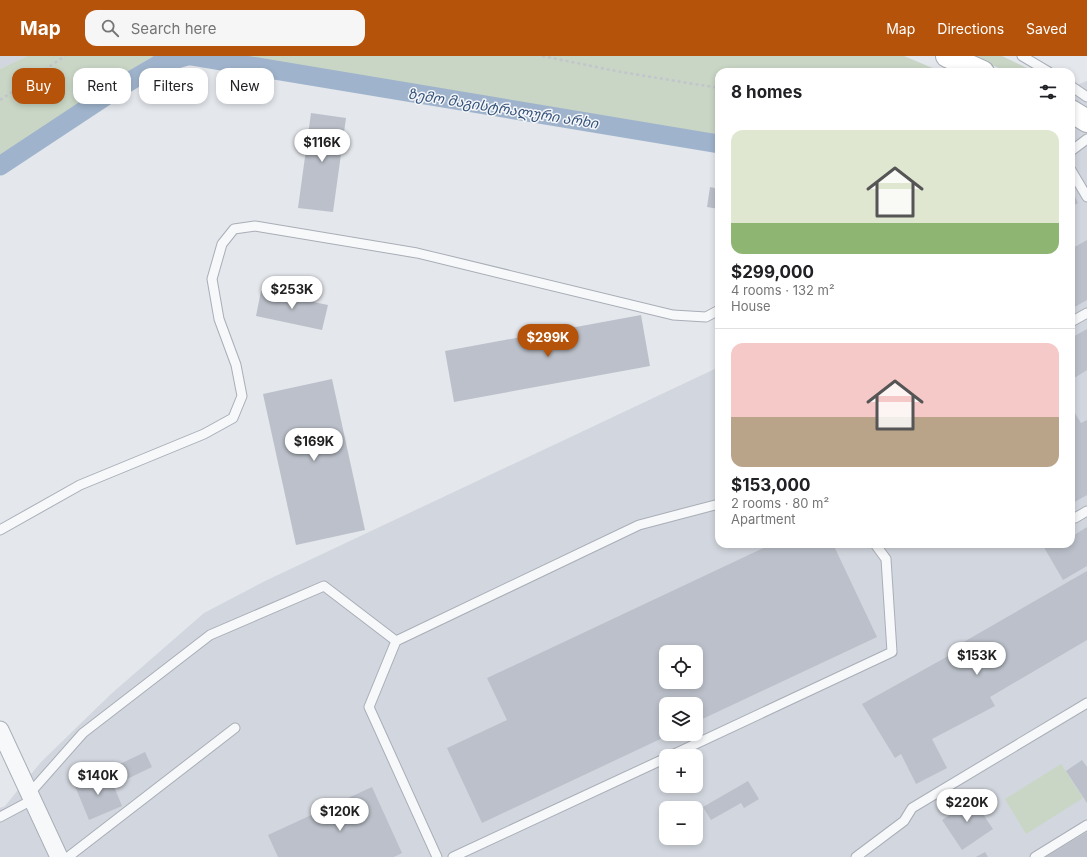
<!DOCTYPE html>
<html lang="en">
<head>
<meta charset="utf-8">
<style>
  body { margin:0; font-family:Inter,"Noto Sans Georgian",sans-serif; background:#f6f6f6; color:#202124; height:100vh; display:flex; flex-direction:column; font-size:15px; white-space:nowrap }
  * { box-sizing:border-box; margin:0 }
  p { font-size:13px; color:#757577 }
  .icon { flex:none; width:22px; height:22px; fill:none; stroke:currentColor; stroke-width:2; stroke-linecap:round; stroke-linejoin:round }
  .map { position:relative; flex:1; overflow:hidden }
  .details { position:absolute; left:715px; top:12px; width:360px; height:480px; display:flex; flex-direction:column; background:#fff; border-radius:12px; box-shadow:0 2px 6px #0003 }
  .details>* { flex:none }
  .banner { position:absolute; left:12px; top:12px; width:380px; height:36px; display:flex; gap:8px }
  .tools { position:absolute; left:659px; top:589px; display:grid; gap:8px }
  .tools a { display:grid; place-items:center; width:44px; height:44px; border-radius:8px; background:#fff; box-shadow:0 2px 6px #0003; font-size:20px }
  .price { position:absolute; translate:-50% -34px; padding:0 9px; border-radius:14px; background:#fff; color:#222; font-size:13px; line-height:26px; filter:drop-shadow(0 1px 2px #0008) }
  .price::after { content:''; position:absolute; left:50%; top:24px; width:12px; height:9px; margin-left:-6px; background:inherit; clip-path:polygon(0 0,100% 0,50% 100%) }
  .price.active { background:#b45309; color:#fff }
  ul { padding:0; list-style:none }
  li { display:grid; align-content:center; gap:8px; height:212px; padding:0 16px }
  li+li { border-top:1px solid #e0e0e0 }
  li span { display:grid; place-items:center; height:124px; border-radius:12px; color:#555 }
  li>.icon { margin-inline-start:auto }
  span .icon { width:72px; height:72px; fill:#fffc; stroke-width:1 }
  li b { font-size:17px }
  h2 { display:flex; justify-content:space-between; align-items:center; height:48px; padding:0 16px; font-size:17px }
  .chip { padding:0 14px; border-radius:12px; background:#fff; box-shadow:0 2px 6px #0003; font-size:14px; line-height:36px }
  .chip.active { background:#b45309; color:#fff }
  header { display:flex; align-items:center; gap:24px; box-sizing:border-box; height:56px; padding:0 20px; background:#b45309; color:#fff }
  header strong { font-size:19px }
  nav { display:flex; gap:22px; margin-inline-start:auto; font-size:14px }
  .search { width:280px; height:36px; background:#f6f6f6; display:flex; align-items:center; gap:10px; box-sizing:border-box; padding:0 14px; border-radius:12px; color:#757577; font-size:15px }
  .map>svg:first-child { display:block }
  .built { fill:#d2d6de; fill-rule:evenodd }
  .green { fill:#c9d6c5 }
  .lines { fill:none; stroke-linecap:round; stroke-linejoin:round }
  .canal { stroke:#9fb4cc; stroke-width:19 }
  .building { fill:#bbc0ca; fill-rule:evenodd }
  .lane-casing { stroke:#a9aeb7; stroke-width:11 }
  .street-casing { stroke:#a9aeb7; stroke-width:19 }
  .secondary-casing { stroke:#a9aeb7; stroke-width:24 }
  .path { stroke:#c2c5cb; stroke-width:2.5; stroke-dasharray:3 3; stroke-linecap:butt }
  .lane { stroke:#f7f8fa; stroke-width:9 }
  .street { stroke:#f7f8fa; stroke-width:17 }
  .secondary { stroke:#fff; stroke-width:22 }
  .labels { text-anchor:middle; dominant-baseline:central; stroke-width:3; stroke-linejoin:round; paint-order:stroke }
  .water-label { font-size:14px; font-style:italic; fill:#34527a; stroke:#f4f6f9 }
</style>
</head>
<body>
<header>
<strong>Map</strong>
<div class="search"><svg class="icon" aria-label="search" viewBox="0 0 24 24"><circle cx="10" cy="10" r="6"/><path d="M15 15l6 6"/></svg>Search here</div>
<nav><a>Map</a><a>Directions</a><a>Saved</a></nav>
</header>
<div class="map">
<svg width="1087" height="801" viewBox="0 0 1087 801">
  <rect width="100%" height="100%" fill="#e4e7ec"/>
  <!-- built -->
  <path class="built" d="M0,0h27l-27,13z
    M1087,25v776h-1087v-49l5,-2 36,-44 70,-68 93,-81 61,-32 454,-214v177h352v-457zM666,596h30v30h-30zM666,648h30v30h-30zM666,700h30v30h-30zM666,752h30v30h-30z"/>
  <!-- green -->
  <path class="green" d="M27,0h128l-5,2 -150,97v-86z
    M245,0h659l38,16h-223v65z
    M973,0h29l25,12v4h-20z
    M1061,708l22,34 -57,36 -21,-35z"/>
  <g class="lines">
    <!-- canal -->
    <path class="canal" d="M191,0l528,88
      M0,110l115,-76 44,-26 28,-8"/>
  </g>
  <!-- building -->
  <path class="building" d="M311,57l35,5 -13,94 -35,-4z
    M710,131l9,2v20l-12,-2z
    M1071,132l7,15 -7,4z
    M1087,184v60l-16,9v-60z
    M261,235l67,14 -6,25 -66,-14z
    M641,259l9,51 -196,36 -9,-51z
    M1087,273v41l-16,10v-42z
    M332,323l33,151 -69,15 -33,-151z
    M1071,351l10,16 6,-3v75l-16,9z
    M1087,471v39l-24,14 -21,-36h29v-7z
    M772,488h61l44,93 -181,85v-18h-30v30h5l-189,89 -35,-75 60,-28 -20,-42zM666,596h30v30h-30z
    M1087,515v69l-97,57 5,9 -63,33 15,29 -31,16 -15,-30 -6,4 -33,-54 88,-49 -2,-4z
    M145,696l7,15 -25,12 -7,-15z
    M1082,704l5,7v36l-21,-32z
    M108,716l14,34 -33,14 -14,-34z
    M748,725l11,18 -15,9 -3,-5 -30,17 -8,-13z
    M372,731l30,66 -8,4h-116l-10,-22z
    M970,739l23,34 -31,21 -20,-30 11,-7 -3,-5z
    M1087,776v25h-42z
    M985,796l3,5h-12z"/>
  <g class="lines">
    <!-- lane casing -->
    <g class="lane-casing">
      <path id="lane" d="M1022,0l27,16
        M1071,30l16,11
        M1071,95l16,-12
        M1071,114l16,27
        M1071,266l16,-9
        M1075,462l12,-7
        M0,474l80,-45 124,-51 29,-16 9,-22 -6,-31 -17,-46 -7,-40 10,-35 12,-15 21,-3 162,27 256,62 33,2 13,-7
        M396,585l-27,66 68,150
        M670,700l222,-104 -6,-93 -11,-15
        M29,738l54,-61 127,-98 114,-49 72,55 243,-116 80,-21
        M0,761l32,-17
        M68,801l167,-129
        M453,801l213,-99
        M856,801l48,-36 8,-13 175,-105
        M1035,801l52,-32"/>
    </g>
    <!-- street casing -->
    <g class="street-casing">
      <path id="street" d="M0,674l59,127"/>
    </g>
    <!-- secondary casing -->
    <g class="secondary-casing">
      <path id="secondary" d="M947,0l36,16
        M1071,55l16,10"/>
    </g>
    <!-- path -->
    <path class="path" d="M542,0l79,16 98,16
      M0,44l65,-44"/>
    <!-- lane -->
    <use href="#lane" class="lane"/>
    <!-- street -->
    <use href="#street" class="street"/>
    <!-- secondary -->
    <use href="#secondary" class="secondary"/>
  </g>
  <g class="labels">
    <!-- water labels -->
    <g class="water-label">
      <text transform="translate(503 52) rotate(9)">ზემო მაგისტრალური არხი</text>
    </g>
  </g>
</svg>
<div class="tools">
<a><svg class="icon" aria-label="locate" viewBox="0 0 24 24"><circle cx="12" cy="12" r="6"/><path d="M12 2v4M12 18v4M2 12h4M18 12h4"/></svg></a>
<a><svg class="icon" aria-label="layers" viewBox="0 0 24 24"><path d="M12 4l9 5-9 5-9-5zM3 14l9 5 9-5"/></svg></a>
<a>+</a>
<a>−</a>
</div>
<b class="price" style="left:322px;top:107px">$116K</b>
<b class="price" style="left:292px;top:254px">$253K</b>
<b class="price active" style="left:548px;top:302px">$299K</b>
<b class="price" style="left:314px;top:406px">$169K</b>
<b class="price" style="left:977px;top:620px">$153K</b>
<b class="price" style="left:98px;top:740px">$140K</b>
<b class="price" style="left:967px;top:767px">$220K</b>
<b class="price" style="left:340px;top:776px">$120K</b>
<div class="banner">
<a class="chip active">Buy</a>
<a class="chip">Rent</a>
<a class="chip">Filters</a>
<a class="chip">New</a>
</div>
<section class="details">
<h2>8 homes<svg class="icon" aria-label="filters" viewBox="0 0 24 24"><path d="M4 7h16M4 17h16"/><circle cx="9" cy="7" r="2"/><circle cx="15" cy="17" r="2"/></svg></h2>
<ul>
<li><span style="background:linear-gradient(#dfe7d0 75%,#8fb573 0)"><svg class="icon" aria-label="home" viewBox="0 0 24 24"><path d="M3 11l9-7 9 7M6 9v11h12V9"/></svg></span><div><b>$299,000</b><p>4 rooms · 132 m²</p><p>House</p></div></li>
<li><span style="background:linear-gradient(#f6c9c9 60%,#b9a48a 0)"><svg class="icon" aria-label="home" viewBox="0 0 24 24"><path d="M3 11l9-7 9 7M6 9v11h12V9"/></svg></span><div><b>$153,000</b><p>2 rooms · 80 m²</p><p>Apartment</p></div></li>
</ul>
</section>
</div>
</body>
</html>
